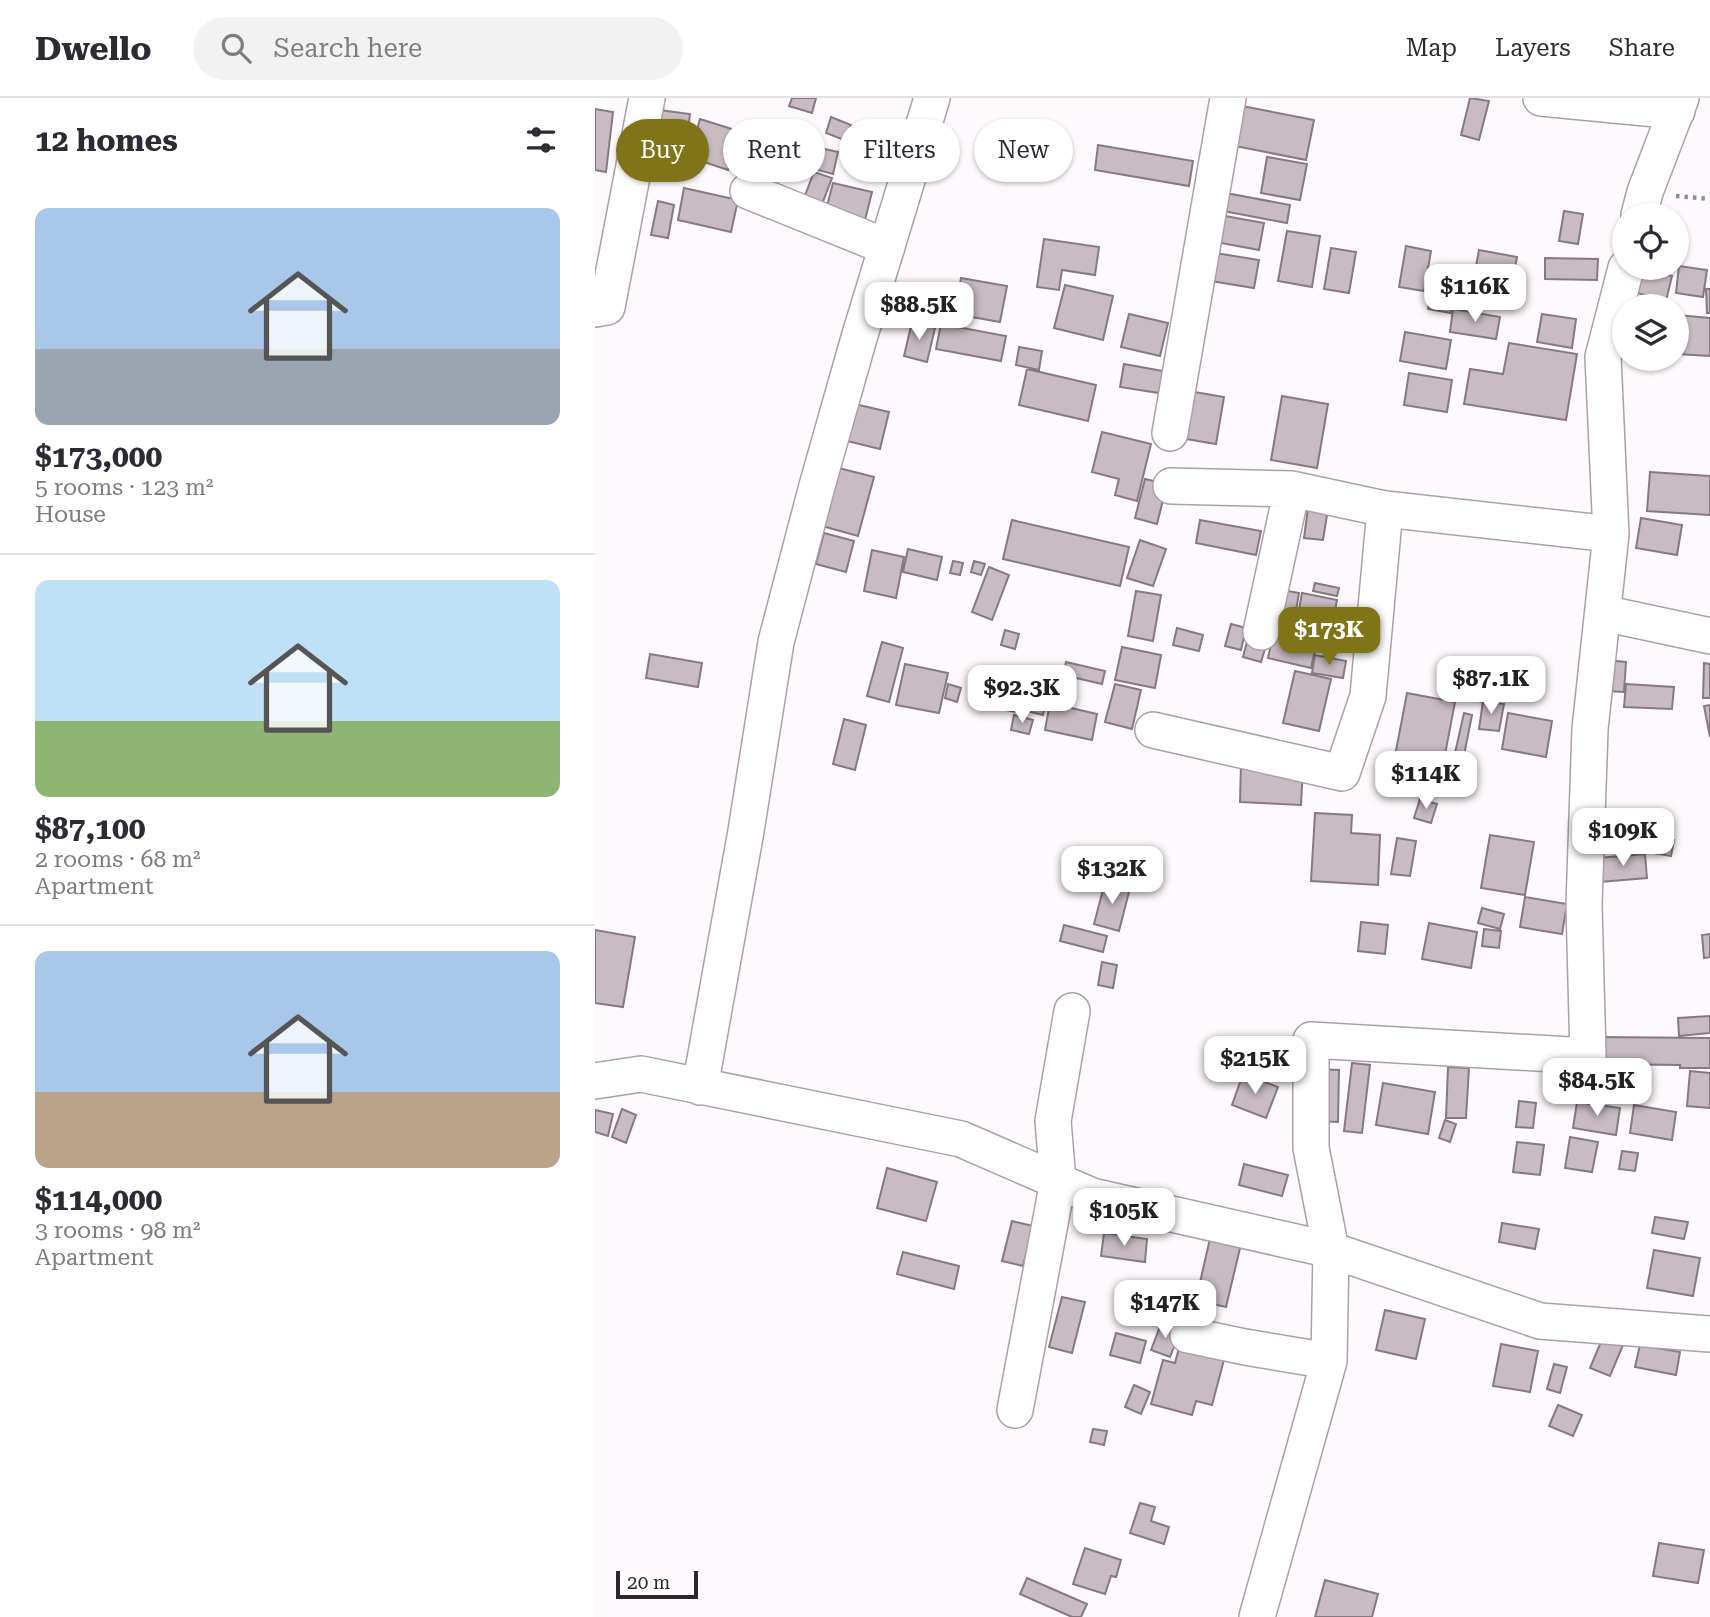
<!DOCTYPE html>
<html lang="en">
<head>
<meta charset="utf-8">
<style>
  body { margin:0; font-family:"Roboto Serif",serif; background:#f2f2f3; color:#2b2b33; height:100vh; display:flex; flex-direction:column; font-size:26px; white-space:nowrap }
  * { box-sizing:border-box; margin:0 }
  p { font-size:23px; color:#7c7c81 }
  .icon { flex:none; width:38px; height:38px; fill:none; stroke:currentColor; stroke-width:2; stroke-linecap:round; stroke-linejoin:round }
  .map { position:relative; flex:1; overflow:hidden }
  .details { display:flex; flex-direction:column; background:#fff; width:595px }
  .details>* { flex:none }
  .guide { position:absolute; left:21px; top:21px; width:665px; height:63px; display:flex; gap:14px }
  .tools { position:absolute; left:1017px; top:105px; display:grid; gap:14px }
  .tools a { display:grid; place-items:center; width:77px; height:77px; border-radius:50%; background:#fff; box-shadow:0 2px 5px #0004; font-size:35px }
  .scale { position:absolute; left:21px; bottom:18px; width:82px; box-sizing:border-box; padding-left:7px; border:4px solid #2c272b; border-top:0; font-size:19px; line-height:24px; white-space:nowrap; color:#2c272b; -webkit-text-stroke:5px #fff; paint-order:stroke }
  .price { position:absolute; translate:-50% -60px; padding:0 16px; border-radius:14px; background:#fff; color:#222; font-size:23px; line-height:46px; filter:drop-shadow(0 2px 4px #0008) }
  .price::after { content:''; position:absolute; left:50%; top:42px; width:21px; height:16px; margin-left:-10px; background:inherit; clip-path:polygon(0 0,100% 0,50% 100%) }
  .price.selected { background:#7f7518; color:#fff }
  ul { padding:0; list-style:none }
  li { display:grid; align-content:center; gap:14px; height:371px; padding:0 35px }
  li+li { border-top:2px solid #e1e1e2 }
  li span { display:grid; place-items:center; height:217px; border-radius:14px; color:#555 }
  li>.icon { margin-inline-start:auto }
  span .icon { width:126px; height:126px; fill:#fffc; stroke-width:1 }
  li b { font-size:30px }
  h2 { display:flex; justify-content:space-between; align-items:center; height:84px; padding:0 35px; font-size:30px }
  .pill { padding:0 24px; border-radius:32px; background:#fff; box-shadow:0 2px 5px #0004; font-size:24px; line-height:63px }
  .pill.selected { background:#7f7518; color:#fff }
  header { display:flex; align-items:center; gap:42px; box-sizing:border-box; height:98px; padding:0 35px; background:#fff; border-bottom:2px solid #e1e1e2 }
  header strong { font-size:33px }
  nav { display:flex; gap:38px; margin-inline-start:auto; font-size:24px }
  .search { width:490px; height:63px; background:#f2f2f3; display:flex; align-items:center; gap:18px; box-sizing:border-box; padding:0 24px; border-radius:38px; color:#7c7c81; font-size:26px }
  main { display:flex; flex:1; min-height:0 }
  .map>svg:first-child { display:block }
  .building { fill:#c8bbc3; stroke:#867a81; stroke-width:2 }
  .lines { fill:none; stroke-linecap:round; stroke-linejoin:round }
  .minor-casing { stroke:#aca0a8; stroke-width:38 }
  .path { stroke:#918c90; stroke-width:4.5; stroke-dasharray:3.5 5; stroke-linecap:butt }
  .minor { stroke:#fff; stroke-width:35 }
</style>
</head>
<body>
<header>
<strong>Dwello</strong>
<div class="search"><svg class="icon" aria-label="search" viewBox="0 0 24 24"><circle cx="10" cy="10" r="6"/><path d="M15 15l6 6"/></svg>Search here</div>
<nav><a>Map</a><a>Layers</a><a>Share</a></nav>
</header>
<main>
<section class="details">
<h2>12 homes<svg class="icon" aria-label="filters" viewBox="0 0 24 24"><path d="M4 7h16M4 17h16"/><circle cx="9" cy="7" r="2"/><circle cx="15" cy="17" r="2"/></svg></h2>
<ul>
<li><span style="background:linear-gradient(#a9c7e8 65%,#9aa5b1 0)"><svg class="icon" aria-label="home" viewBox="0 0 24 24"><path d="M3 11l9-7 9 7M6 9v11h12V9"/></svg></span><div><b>$173,000</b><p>5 rooms · 123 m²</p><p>House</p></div></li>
<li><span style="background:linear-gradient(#bfe0f5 65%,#8fb573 0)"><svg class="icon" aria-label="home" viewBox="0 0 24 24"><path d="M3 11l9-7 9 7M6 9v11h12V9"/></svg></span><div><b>$87,100</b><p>2 rooms · 68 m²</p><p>Apartment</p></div></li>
<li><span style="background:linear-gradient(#a9c7e8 65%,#b9a48a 0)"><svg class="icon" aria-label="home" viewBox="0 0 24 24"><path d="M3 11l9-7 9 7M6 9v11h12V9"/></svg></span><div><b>$114,000</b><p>3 rooms · 98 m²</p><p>Apartment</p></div></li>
</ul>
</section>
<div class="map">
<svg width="1115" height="1519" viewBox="0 0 1115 1519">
  <rect width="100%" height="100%" fill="#fef9fc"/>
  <!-- building -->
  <path class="building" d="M197,0h24l-4,15 -23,-7z
    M875,0l19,3 -10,39 -18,-5z
    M637,6l82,16 -8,40 -81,-16z
    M0,11l18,3 -7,60 -11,-2z
    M57,11l38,5 -4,32 -38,-5z
    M236,19l20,8 -7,15 -18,-7z
    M105,21l54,17 -5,15 -13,-4 -8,23 -39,-13z
    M503,47l95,16 -4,25 -94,-16z
    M221,49l22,5 -5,22 -22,-6z
    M170,50l21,11 -14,26 -21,-11z
    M256,54l33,8 -4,17 -33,-8z
    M672,59l40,7 -7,36 -39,-7z
    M219,74l18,6 -10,26 -18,-6z
    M238,85l39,9 -7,28 -39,-10z
    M89,90l54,12 -7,32 -53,-12z
    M631,95l64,12 -3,18 -64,-12z
    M63,103l16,4 -6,33 -17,-3z
    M969,113l19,3 -5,30 -19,-3z
    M630,118l39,7 -5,27 -38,-7z
    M692,133l33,5 -8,51 -34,-6z
    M449,141l55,8 -4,28 -33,-5 -3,20 -22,-3z
    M811,148l25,5 -7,40 -25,-4z
    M736,150l25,4 -7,41 -25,-4z
    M884,152l38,7 -7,37 -38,-7z
    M608,153l56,9 -5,28 -56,-9z
    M950,160l53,1 -1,21 -52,-1z
    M1084,168l28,4 -4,27 -27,-4z
    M1045,170l32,8 -6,25 -32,-9z
    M839,179l23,5 -6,31 -23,-4z
    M366,180l46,8 -7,36 -45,-8z
    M470,187l48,11 -10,44 -49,-12z
    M1111,191h4v24h-3z
    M858,211l47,8 -4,22 -46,-7z
    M534,216l39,9 -8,33 -39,-9z
    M947,216l34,5 -4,29 -35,-6z
    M1082,217l33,3v38l-33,-2z
    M317,224l23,6 -8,34 -23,-6z
    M346,226l65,12 -5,25 -65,-12z
    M810,234l46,8 -5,29 -46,-8z
    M914,245l68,11 -11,66 -102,-16 6,-35 33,5z
    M424,249l23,4 -3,19 -23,-5z
    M529,266l39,7 -4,22 -39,-6z
    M432,271l69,16 -8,36 -69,-16z
    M814,275l43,7 -5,32 -43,-7z
    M588,292l41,7 -8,47 -42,-7z
    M687,298l46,8 -11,64 -46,-8z
    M260,306l34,8 -9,37 -33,-8z
    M507,334l49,12 -14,57 -22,-6 4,-16 -27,-7z
    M236,368l43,11 -16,59 -43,-12z
    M1055,374l60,4v39l-63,-4z
    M550,381l22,5 -10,40 -22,-6z
    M714,402l20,3 -6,37 -19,-2z
    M1046,420l41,7 -5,30 -41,-7z
    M417,422l117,27 -9,39 -117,-27z
    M605,422l61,11 -5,24 -60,-12z
    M229,435l30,8 -8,31 -30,-8z
    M545,442l26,9 -13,37 -26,-8z
    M313,451l34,8 -5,23 -34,-8z
    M277,452l32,7 -8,41 -32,-7z
    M358,463l10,2 -3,12 -10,-2z
    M379,463l11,3 -4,11 -10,-3z
    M394,469l20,8 -17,45 -20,-8z
    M720,485l24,5 -2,8 -24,-5z
    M682,491l22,4 -6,35 -22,-4z
    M541,493l25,4 -8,46 -25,-5z
    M707,495l35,7 -6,32 -35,-6z
    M636,526l15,4 -5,22 -16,-4z
    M680,528l43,10 -7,32 -43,-10z
    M582,530l26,7 -4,16 -26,-6z
    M410,532l14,4 -4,15 -14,-4z
    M654,536l19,5 -7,23 -18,-5z
    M287,544l21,6 -14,54 -22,-6z
    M527,549l39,8 -6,33 -40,-8z
    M55,556l52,9 -4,24 -52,-9z
    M720,557l31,6 -3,17 -31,-5z
    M1011,562l20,2 -2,30 -20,-1z
    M471,564l39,9 -3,13 -39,-9z
    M1109,565l6,1v34h-7z
    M310,566l43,9 -9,40 -43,-8z
    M878,571l39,9 -4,16 -22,-5 -3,13 -17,-4z
    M700,573l36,8 -12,52 -36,-8z
    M406,577l23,5 -7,32 -22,-4z
    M432,579l24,6 -8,32 -24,-6z
    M353,586l13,4 -4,14 -12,-4z
    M520,586l26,6 -9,39 -27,-7z
    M1031,586l48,3 -2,22 -48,-2z
    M812,595l48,9 -12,63 -48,-9z
    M888,603l21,3 -5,27 -20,-2z
    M455,605l47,11 -5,26 -47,-10z
    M1115,607v32l-6,-31z
    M869,615l8,2 -8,40 -9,-2z
    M913,615l44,8 -6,36 -44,-8z
    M419,617l19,5 -4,14 -18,-4z
    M249,621l22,6 -11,45 -22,-6z
    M646,666l62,3 -2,38 -61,-3z
    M825,701l17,5 -6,19 -17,-5z
    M720,715l37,2 -1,18 29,2 -2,50 -67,-4z
    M1001,729l27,2 -1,20 -28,-2z
    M1033,734l46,8 -3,16 -46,-8z
    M895,737l44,7 -9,53 -44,-7z
    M802,740l19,3 -6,35 -19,-2z
    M1050,756l2,24 -47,4 -2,-24z
    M510,784l25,6 -11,43 -25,-7z
    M930,799l42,7 -5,30 -42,-7z
    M887,810l22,6 -4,15 -22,-6z
    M766,824l27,3 -3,29 -27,-3z
    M834,825l48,9 -6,36 -49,-9z
    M469,827l43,11 -4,16 -43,-11z
    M889,831l17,2 -2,17 -17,-2z
    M0,832l40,7 -12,70 -28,-4z
    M1115,836v23l-6,1 -2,-23z
    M507,864l15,3 -4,23 -15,-3z
    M1115,918v17l-31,3 -1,-18z
    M1003,939l112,1v30h-30v-3l-83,-1z
    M651,944l21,7 -7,22 -21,-7z
    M757,965l18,2 -8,68 -18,-2z
    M853,969l21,1 -3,50h-20z
    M981,969l24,4 -6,28 -24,-4z
    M723,971l21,1 -1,52 -22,-1z
    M1095,973l20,2v35l-23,-2z
    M648,976l35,13 -12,31 -34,-13z
    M788,985l52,9 -7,42 -52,-9z
    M924,1003l17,2 -3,25 -17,-1z
    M982,1004l43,6 -4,27 -43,-7z
    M1039,1007l42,7 -4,28 -42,-7z
    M27,1011l14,6 -10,28 -14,-6z
    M0,1012l18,4 -5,22 -13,-4z
    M850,1022l11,4 -6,18 -11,-4z
    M975,1039l28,5 -6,30 -27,-4z
    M922,1044l27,3 -4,30 -27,-3z
    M1027,1053l16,2 -3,18 -16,-2z
    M649,1066l44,11 -6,21 -43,-11z
    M292,1070l50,14 -11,39 -49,-13z
    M504,1109l22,3 -3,24 -22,-3z
    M1060,1119l33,5 -4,17 -32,-6z
    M417,1123l21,5 -10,40 -21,-5z
    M907,1125l37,6 -4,20 -36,-7z
    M509,1135l43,6 -2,23 -44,-6z
    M616,1136l31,6 -16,67 -30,-7z
    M1059,1152l46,8 -7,38 -46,-8z
    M308,1154l56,14 -5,23 -57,-15z
    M467,1199l23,5 -13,51 -23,-6z
    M790,1212l40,9 -9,40 -40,-9z
    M566,1226l19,7 -10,26 -19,-7z
    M521,1235l30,8 -6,22 -30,-8z
    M1008,1239l20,8 -13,31 -20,-8z
    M585,1246l45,12 -13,49 -16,-4 -4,14 -41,-11 12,-44 12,3z
    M906,1246l37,7 -8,41 -37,-6z
    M1045,1247l40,7 -4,23 -41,-8z
    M959,1266l13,3 -7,26 -13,-4z
    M539,1287l16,7 -9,22 -16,-7z
    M963,1307l24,10 -9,21 -24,-10z
    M498,1331l14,2 -3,14 -14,-3z
    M545,1405l15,4 -4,14 18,6 -5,17 -34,-11z
    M1064,1445l45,7 -6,33 -45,-7z
    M490,1450l36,12 -5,17 -5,-1 -6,18 -32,-10z
    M432,1480l60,26 -6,13h-9l-52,-23z
    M730,1482l53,14 -6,23h-57z"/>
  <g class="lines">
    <!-- minor casing -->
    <g class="minor-casing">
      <path id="minor" d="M946,0l136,13
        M153,93l139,56
        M1044,117l6,-23 36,-94
        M0,211l12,-2 40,-209
        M575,335l58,-335
        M576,388l121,3 93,20 226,25
        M1008,515l107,23
        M666,534l31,-143
        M558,632l189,43 26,-77 17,-187
        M0,983l46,-7 320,65 131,57 239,54 209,71 170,13
        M105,989l46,-256 30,-189 41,-156 42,-148 73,-240
        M593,1237l57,12 84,14
        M420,1312l43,-229 -5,-60 19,-110
        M662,1519l72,-256 2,-111 -20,-102v-108l277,16 -4,-151 6,-176 21,-195 -8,-177 23,-89"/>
    </g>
    <!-- path -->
    <path class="path" d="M1081,98l34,3"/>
    <!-- minor -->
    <use href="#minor" class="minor"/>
  </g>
</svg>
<div class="tools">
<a><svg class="icon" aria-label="locate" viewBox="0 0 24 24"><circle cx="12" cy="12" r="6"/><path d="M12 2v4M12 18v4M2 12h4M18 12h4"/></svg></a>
<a><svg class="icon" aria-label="layers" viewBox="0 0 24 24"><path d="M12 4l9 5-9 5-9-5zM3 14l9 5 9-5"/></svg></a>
</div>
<div class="scale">20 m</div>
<b class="price" style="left:880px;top:226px">$116K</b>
<b class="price" style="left:324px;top:244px">$88.5K</b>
<b class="price selected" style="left:734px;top:569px">$173K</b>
<b class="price" style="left:896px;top:618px">$87.1K</b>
<b class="price" style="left:427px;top:627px">$92.3K</b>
<b class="price" style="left:831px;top:713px">$114K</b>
<b class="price" style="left:1028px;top:770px">$109K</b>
<b class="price" style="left:517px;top:808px">$132K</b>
<b class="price" style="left:660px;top:998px">$215K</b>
<b class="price" style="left:1002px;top:1020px">$84.5K</b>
<b class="price" style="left:529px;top:1150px">$105K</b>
<b class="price" style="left:570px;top:1242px">$147K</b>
<div class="guide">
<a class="pill selected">Buy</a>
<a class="pill">Rent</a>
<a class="pill">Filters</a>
<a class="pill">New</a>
</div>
</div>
</main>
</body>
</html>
